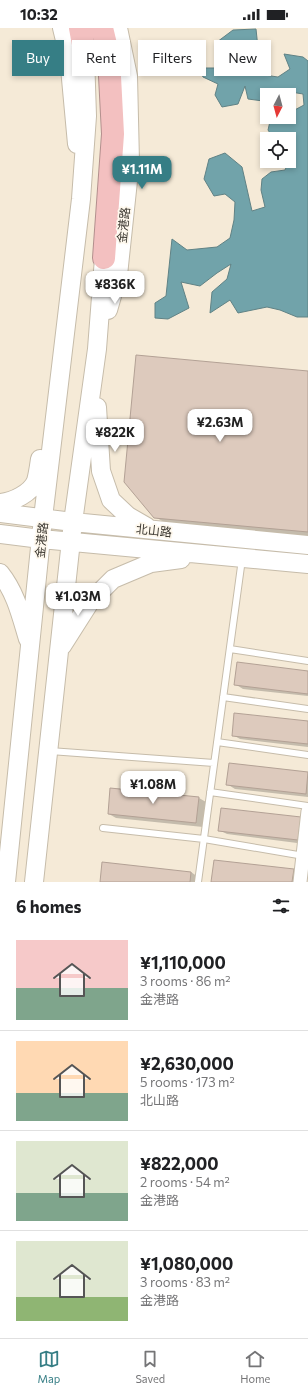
<!DOCTYPE html>
<html lang="en">
<head>
<meta charset="utf-8">
<style>
  body { margin:0; font-family:Commissioner,"Noto Sans SC",sans-serif; background:#f2f2f2; color:#202124; height:100vh; display:flex; flex-direction:column; font-size:15px; white-space:nowrap }
  * { box-sizing:border-box; margin:0 }
  p { font-size:13px; color:#757577 }
  .icon { flex:none; width:22px; height:22px; fill:none; stroke:currentColor; stroke-width:2; stroke-linecap:round; stroke-linejoin:round }
  .map { position:relative; height:854px; overflow:hidden }
  .drawer { display:flex; flex-direction:column; background:#fff; flex:1 }
  .drawer>* { flex:none }
  .guide { position:absolute; left:12px; top:12px; width:284px; height:36px; display:flex; gap:8px }
  .needle { width:26px; rotate:186deg }
  .controls { position:absolute; left:260px; top:60px; display:grid; gap:8px }
  .controls a { display:grid; place-items:center; width:36px; height:36px; border-radius:0px; background:#fff; box-shadow:0 2px 6px #0003; font-size:20px }
  .price { position:absolute; translate:-50% -34px; padding:0 9px; border-radius:8px; background:#fff; color:#222; font-size:13px; line-height:26px; filter:drop-shadow(0 1px 2px #0008) }
  .price::after { content:''; position:absolute; left:50%; top:24px; width:12px; height:9px; margin-left:-6px; background:inherit; clip-path:polygon(0 0,100% 0,50% 100%) }
  .price.active { background:#367e85; color:#fff }
  ul { padding:0; list-style:none }
  li { display:flex; align-items:center; gap:12px; height:100px; padding:0 16px }
  li+li { border-top:1px solid #e0e0e0 }
  li span { display:grid; place-items:center; flex:none; width:112px; height:80px; border-radius:0px; color:#555 }
  li>.icon { margin-inline-start:auto }
  span .icon { width:48px; height:48px; fill:#fffc; stroke-width:1 }
  li b { font-size:17px }
  h2 { display:flex; justify-content:space-between; align-items:center; height:48px; padding:0 16px; font-size:17px }
  .pill { padding:0 14px; border-radius:0px; background:#fff; box-shadow:0 2px 6px #0003; font-size:14px; line-height:36px }
  .pill.active { background:#367e85; color:#fff }
  .status { display:flex; justify-content:space-between; align-items:center; height:28px; padding:0 20px; background:#fff; direction:ltr }
  .status svg { height:11px; fill:currentColor }
  .dock { display:flex; justify-content:space-around; align-items:center; height:56px; border-top:1px solid #e0e0e0; background:#fff; font-size:11px; color:#757577 }
  .dock a { display:grid; justify-items:center; gap:2px }
  .dock .active { color:#367e85 }
  .map>svg:first-child { display:block }
  .water { fill:#71a3aa; stroke:#608285 }
  .shadow { fill:#0003 }
  .building { fill:#ddcabd; stroke:#b3a195 }
  .lines { fill:none; stroke-linecap:round; stroke-linejoin:round }
  .lane-casing { stroke:#c6bcaa; stroke-width:8 }
  .street-casing { stroke:#c6bcaa; stroke-width:15 }
  .secondary-casing { stroke:#c6bcaa; stroke-width:20 }
  .highway-casing { stroke:#b28f8d; stroke-width:24 }
  .lane { stroke:#fff; stroke-width:6 }
  .street { stroke:#fff; stroke-width:13 }
  .secondary { stroke:#fff; stroke-width:18 }
  .highway { stroke:#f3c0c0; stroke-width:22 }
  .labels { text-anchor:middle; dominant-baseline:central; stroke-width:3.5; stroke-linejoin:round; paint-order:stroke }
  .street-label { font-size:12px; fill:#39352e; stroke:#fef8ed }
</style>
</head>
<body>
<div class="status"><b>10:32</b><svg viewBox="0 0 49 12"><path d="M0 12V9h3v3zM5 12V6h3v6zM10 12V3h3v9zM15 12V0h3v12zM26 1h20v11H26zM47 4h2v5h-2z"/></svg></div>
<div class="map">
<svg width="308" height="854" viewBox="0 0 308 854">
  <rect width="100%" height="100%" fill="#f5ead7"/>
  <!-- water -->
  <path class="water" d="M256,1l2,19 -7,11 13,16 14,2 12,-8 -6,-15 19,3 5,4v256h-11l-17,-7 -13,-3 -29,6 -8,-13 -20,13 2,-21 15,-13 4,-15 -14,9 -17,13 -19,-4 8,26 -21,11 -13,-1v-15l11,-7 6,-57 15,11 30,-3 13,-9 4,-18 1,-18 -10,-8 -11,2 -10,-17 5,-20 16,-6 17,14 10,44 13,-4 -4,-17 1,-11 9,-7 14,-2 4,-9v-22h-15l-6,-9 3,-13h18v-4l15,-8 -1,-11 -24,-4 -7,5h-5v3l-4,3 -15,-2 -3,-13 -7,18 -16,3 -7,-12 3,-11 -15,-7 -4,-9h16l5,-12 -3,-14 16,-12z"/>
  <!-- shadow -->
  <path class="shadow" d="M308,344v164l-144,-14 -9,-5z
    M308,644v24l-65,-7 -8,-5z
    M308,694v25l-68,-8 -7,-4z
    M230,736l78,9v24l-73,-8 -8,-5z
    M199,770l7,4 -3,25 -87,-9 -7,-4z
    M308,794l-3,22 -78,-10 -8,-4z
    M293,842l8,4 -1,8h-87z
    M191,844l7,5 -1,5h-96z"/>
  <!-- building -->
  <path class="building" d="M136,327l172,16v161l-154,-14 -30,-36z
    M237,634l71,9v23l-74,-9z
    M234,685l74,8v23l-76,-8z
    M229,735l79,9 -2,22 -80,-9z
    M110,760l89,9 -3,26 -88,-9z
    M221,780l80,9 -3,23 -80,-9z
    M214,832l80,9 -2,13h-81z
    M102,834l89,10 -1,10h-90z"/>
  <g class="lines">
    <!-- lane casing -->
    <g class="lane-casing">
      <path id="lane" d="M230,621l78,12
        M223,669l85,12
        M217,714l91,13
        M50,723l164,12
        M210,764l98,14
        M103,800l101,11 100,17
        M198,854l44,-323"/>
    </g>
    <!-- street casing -->
    <g class="street-casing">
      <path id="street" d="M300,854l8,-71"/>
    </g>
    <!-- secondary casing -->
    <g class="secondary-casing">
      <path id="secondary" d="M62,0l7,29 8,87
        M108,282l10,-35 12,-113 -2,-86 -10,-48
        M97,379l4,64 10,29 17,16 19,11
        M0,475c13,-1 31,-10 36,-22 2,-7 3,-15 4,-22
        M0,485l73,9 235,23
        M0,506l41,5 267,25
        M0,545c16,20 21,43 28,66
        M62,618l28,-44 23,-23 38,-16 30,-4
        M6,854l37,-364 38,-319 6,-83 -2,-61
        M34,854l39,-360 24,-173 7,-91"/>
    </g>
    <!-- highway casing -->
    <g class="highway-casing">
      <path id="highway" d="M80,0l5,27
        M102,0l7,29 4,77 -9,124"/>
    </g>
    <!-- lane -->
    <use href="#lane" class="lane"/>
    <!-- street -->
    <use href="#street" class="street"/>
    <!-- secondary -->
    <use href="#secondary" class="secondary"/>
    <!-- highway -->
    <use href="#highway" class="highway"/>
  </g>
  <g class="labels">
    <!-- street labels -->
    <g class="street-label">
      <text transform="translate(123 197) rotate(-84)">金港路</text>
      <text transform="translate(154 502) rotate(6)">北山路</text>
      <text transform="translate(41 512) rotate(-84)">金港路</text>
    </g>
  </g>
</svg>
<div class="controls">
<a><svg class="needle" viewBox="-14 -14 28 28"><path d="M0-13l5 13h-10z" fill="#e53935"/><path d="M0 13l5-13h-10z" fill="#757577"/></svg></a>
<a><svg class="icon" aria-label="locate" viewBox="0 0 24 24"><circle cx="12" cy="12" r="6"/><path d="M12 2v4M12 18v4M2 12h4M18 12h4"/></svg></a>
</div>
<b class="price active" style="left:142px;top:162px">¥1.11M</b>
<b class="price" style="left:115px;top:277px">¥836K</b>
<b class="price" style="left:220px;top:415px">¥2.63M</b>
<b class="price" style="left:115px;top:425px">¥822K</b>
<b class="price" style="left:78px;top:589px">¥1.03M</b>
<b class="price" style="left:153px;top:777px">¥1.08M</b>
<div class="guide">
<a class="pill active">Buy</a>
<a class="pill">Rent</a>
<a class="pill">Filters</a>
<a class="pill">New</a>
</div>
</div>
<section class="drawer">
<h2>6 homes<svg class="icon" aria-label="filters" viewBox="0 0 24 24"><path d="M4 7h16M4 17h16"/><circle cx="9" cy="7" r="2"/><circle cx="15" cy="17" r="2"/></svg></h2>
<ul>
<li><span style="background:linear-gradient(#f6c9c9 60%,#7fa58c 0)"><svg class="icon" aria-label="home" viewBox="0 0 24 24"><path d="M3 11l9-7 9 7M6 9v11h12V9"/></svg></span><div><b>¥1,110,000</b><p>3 rooms · 86 m²</p><p>金港路</p></div></li>
<li><span style="background:linear-gradient(#ffd9b3 65%,#7fa58c 0)"><svg class="icon" aria-label="home" viewBox="0 0 24 24"><path d="M3 11l9-7 9 7M6 9v11h12V9"/></svg></span><div><b>¥2,630,000</b><p>5 rooms · 173 m²</p><p>北山路</p></div></li>
<li><span style="background:linear-gradient(#dfe7d0 65%,#7fa58c 0)"><svg class="icon" aria-label="home" viewBox="0 0 24 24"><path d="M3 11l9-7 9 7M6 9v11h12V9"/></svg></span><div><b>¥822,000</b><p>2 rooms · 54 m²</p><p>金港路</p></div></li>
<li><span style="background:linear-gradient(#dfe7d0 70%,#8fb573 0)"><svg class="icon" aria-label="home" viewBox="0 0 24 24"><path d="M3 11l9-7 9 7M6 9v11h12V9"/></svg></span><div><b>¥1,080,000</b><p>3 rooms · 83 m²</p><p>金港路</p></div></li>
</ul>
</section>
<nav class="dock">
<a class="active"><svg class="icon" aria-label="map" viewBox="0 0 24 24"><path d="M3 6l6-2 6 2 6-2v14l-6 2-6-2-6 2zM9 4v14M15 6v14"/></svg>Map</a>
<a><svg class="icon" aria-label="saved" viewBox="0 0 24 24"><path d="M7 4h10v16l-5-4-5 4z"/></svg>Saved</a>
<a><svg class="icon" aria-label="home" viewBox="0 0 24 24"><path d="M3 11l9-7 9 7M6 9v11h12V9"/></svg>Home</a>
</nav>
</body>
</html>
